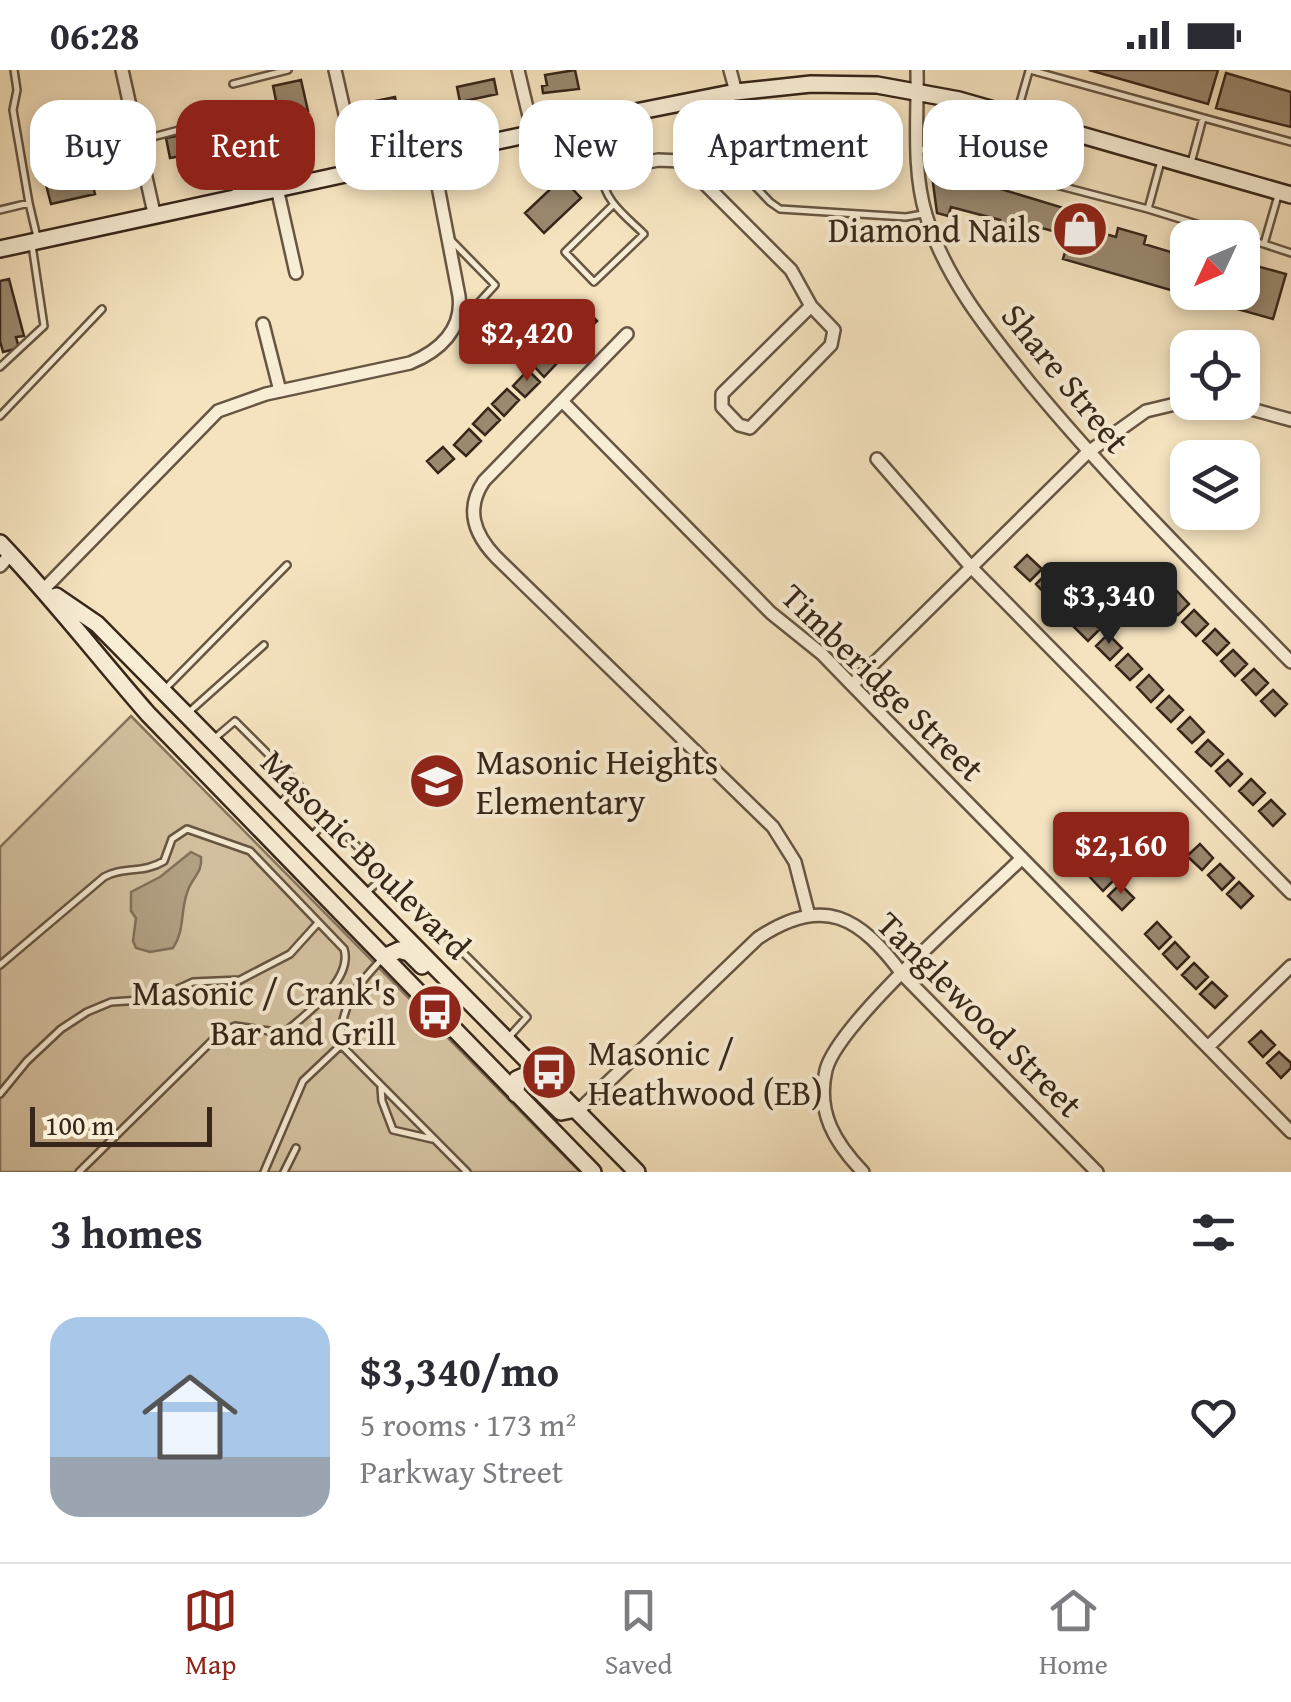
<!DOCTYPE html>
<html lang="en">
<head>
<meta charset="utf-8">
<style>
  body { margin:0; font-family:"Gentium Book Plus",serif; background:#f7f7f7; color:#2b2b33; height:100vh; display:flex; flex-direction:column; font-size:38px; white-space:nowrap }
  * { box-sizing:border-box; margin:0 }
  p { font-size:32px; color:#7c7c81 }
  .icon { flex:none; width:55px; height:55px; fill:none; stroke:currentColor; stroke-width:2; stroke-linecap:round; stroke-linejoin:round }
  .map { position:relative; height:1102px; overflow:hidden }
  .panel { display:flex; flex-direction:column; background:#fff; flex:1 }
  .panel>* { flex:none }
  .top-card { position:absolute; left:30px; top:30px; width:1232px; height:90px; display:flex; gap:20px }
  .needle { width:65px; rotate:226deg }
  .fabs { position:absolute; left:1170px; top:150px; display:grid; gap:20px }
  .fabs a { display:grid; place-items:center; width:90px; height:90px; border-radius:20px; background:#fff; box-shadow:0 5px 15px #0003; font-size:50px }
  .scale { position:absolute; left:30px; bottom:25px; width:182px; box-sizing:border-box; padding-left:10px; border:5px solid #372619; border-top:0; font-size:28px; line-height:35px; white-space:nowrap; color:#372619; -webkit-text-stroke:8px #f8edd5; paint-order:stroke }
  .price { position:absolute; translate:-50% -85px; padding:0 22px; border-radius:10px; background:#8f2418; color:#fff; font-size:32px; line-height:65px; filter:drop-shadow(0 2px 5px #0008) }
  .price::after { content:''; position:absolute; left:50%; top:60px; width:30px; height:22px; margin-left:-15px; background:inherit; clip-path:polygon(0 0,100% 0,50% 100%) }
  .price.active { background:#222; color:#fff }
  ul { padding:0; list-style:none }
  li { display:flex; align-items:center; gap:30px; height:250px; padding:0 50px }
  li span { display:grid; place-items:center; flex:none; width:280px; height:200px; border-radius:30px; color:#555 }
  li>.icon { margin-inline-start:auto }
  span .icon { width:120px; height:120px; fill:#fffc; stroke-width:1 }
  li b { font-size:42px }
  h2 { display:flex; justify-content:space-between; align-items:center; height:120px; padding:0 50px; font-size:42px }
  .pill { padding:0 35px; border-radius:30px; background:#fff; box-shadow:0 5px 15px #0003; font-size:35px; line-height:90px }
  .pill.active { background:#8f2418; color:#fff }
  .status { display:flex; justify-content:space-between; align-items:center; height:70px; padding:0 50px; background:#fff; direction:ltr }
  .status svg { height:28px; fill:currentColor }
  .dock { display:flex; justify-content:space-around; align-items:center; height:140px; border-top:2px solid #e1e1e2; background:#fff; font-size:28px; color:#7c7c81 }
  .dock a { display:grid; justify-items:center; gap:5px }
  .dock .active { color:#8f2418 }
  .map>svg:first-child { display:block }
  .green { fill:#d5c3a3; stroke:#86745e; stroke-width:2.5 }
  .water { fill:#b4a387; stroke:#82715b; stroke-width:2.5 }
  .building { fill:#9a886f; stroke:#372619; stroke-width:2.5 }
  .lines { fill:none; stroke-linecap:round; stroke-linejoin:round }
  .lane-casing { stroke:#665542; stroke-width:10 }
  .street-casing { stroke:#665542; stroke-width:16 }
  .secondary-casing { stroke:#372619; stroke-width:20 }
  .lane { stroke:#f8edd5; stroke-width:5 }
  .street { stroke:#f8edd5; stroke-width:11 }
  .secondary { stroke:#f8edd5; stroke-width:15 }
  .labels { text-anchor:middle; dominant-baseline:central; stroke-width:8; stroke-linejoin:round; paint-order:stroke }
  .poi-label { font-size:35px; fill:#372619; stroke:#f8edd5; text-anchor:end }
  .street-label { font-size:35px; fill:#372619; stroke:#f8edd5 }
</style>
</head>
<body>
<div class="status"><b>06:28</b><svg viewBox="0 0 49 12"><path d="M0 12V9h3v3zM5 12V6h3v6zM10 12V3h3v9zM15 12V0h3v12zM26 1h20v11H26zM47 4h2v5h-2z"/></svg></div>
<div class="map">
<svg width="1291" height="1102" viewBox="0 0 1291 1102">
  <rect width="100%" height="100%" fill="#f5e3bf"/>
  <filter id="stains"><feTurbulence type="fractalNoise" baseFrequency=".002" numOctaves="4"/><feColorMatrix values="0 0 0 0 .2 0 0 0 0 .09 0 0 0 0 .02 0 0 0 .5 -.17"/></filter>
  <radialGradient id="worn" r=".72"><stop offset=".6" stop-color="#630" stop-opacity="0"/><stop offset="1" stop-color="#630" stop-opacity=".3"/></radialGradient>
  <!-- green -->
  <path class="green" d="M131,646l449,456h-580v-325z"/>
  <!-- water -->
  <path class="water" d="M191,782l10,5c2,16 -10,21 -14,36 -7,20 -2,37 -14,55l-23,4 -14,-4 -3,-7 3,-23 -5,-7v-19l29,-15z"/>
  <!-- building -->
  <path class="building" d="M575,0l4,19 -36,4 -1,-7 5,-1 -2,-10z
    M1089,0h129l-10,34z
    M1226,3l65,19v35l-75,-19z
    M494,9l3,15 -37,8 -3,-15z
    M301,10l7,31 -11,2 5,25 -45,10 -6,-27 28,-6 -6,-29z
    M395,27l4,21 -6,1 1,5 -27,6 -6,-26z
    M218,58l4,20 -52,10 -4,-20z
    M87,93l8,31 -44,10 -8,-31z
    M931,98l136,41 -7,24 -33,-9 -2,7 -26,-7 1,-4 -49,-13 -3,9 -11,-3z
    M562,108l19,20 -37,35 -19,-20z
    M1073,155l43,12 2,-9 28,8 -2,8 40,12 -10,35 -111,-32z
    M1242,192l44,12 -13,45 -43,-12 4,-11 -11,-4h19z
    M9,209l15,57 -8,1 3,11 -16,4 -3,-11v-60z
    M586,239l11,12 -15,15 -11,-11z
    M566,259l12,11 -15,16 -12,-12z
    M548,280l11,11 -15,16 -11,-12z
    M528,300l12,12 -15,15 -12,-11z
    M507,319l12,11 -15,16 -12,-12z
    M488,338l12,12 -15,15 -12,-11z
    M469,359l12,12 -15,15 -12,-11z
    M443,377l11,12 -16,14 -11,-12z
    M1027,485l15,14 -12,12 -15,-14z
    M1048,502l14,15 -12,12 -14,-15z
    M1175,519l14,15 -11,11 -15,-14z
    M1066,525l14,14 -12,12 -14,-15z
    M1194,540l14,14 -12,12 -14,-14z
    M1086,545l14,14 -12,12 -14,-14z
    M1215,559l14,14 -12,12 -14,-14z
    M1108,564l14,14 -12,12 -14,-14z
    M1233,580l14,14 -12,12 -14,-15z
    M1128,584l14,15 -12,11 -14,-14z
    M1254,599l14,14 -12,12 -14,-15z
    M1149,605l14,15 -12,12 -14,-15z
    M1273,620l14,14 -12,12 -14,-15z
    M1169,626l14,14 -12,12 -14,-14z
    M1190,647l14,15 -12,11 -14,-14z
    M1208,670l15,14 -12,12 -15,-14z
    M1228,690l14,14 -12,12 -14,-15z
    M1251,709l14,14 -12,12 -14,-14z
    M1271,730l14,14 -12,12 -14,-15z
    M1200,774l13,14 -11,12 -15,-14z
    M1101,794l14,15 -12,12 -14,-15z
    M1220,794l14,14 -12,12 -14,-15z
    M1239,812l14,14 -12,12 -14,-14z
    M1120,814l14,14 -12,12 -14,-14z
    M1157,852l14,15 -12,12 -14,-15z
    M1175,872l14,15 -12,12 -14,-15z
    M1194,893l14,14 -12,12 -14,-14z
    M1212,912l15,14 -12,12 -15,-14z
    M1261,961l14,14 -12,12 -14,-15z
    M1279,982l12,11v5l-10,10 -14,-15z"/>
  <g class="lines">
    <!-- lane casing -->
    <g class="lane-casing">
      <path id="lane" d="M14,0l3,20 -4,20 16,93
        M1030,0l261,72
        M233,14l55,-14
        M695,35l14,33 61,64 10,7 126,8 17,-3
        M1017,43l12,-42
        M104,79l11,36
        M919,79l229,60
        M1161,91l-13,48 94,29
        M1191,93l12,-45
        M47,95l166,-44 9,2 14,71
        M604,104c-5,23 25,45 40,60l-50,48 -29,-30 49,-48
        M1057,115l16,-50
        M1279,122l-15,52 27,9
        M0,140l29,-7 8,34
        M1242,168l22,6
        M450,169l45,46 -22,24 -11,6
        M0,297l44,-41 -12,-81
        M0,346l102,-107
        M166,618l121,-123
        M189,642l75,-67
        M215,668l20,-17 64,64 -20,19
        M311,767l18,-19 198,199 -18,20
        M366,823l20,-18
        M382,889c-25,26 -43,48 -41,86l126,127
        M0,895l104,-88c19,-11 39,-3 60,-16l8,-22 15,-10 63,22 94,98c9,29 -34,62 -54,79l-7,5 -48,-7 -14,6 -142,140
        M381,1018l1,13 11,29 39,9
        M0,1024l27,-33 34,-32 26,-17 24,-10 45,-3 37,-17 47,-2 50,-26 28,-31
        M264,1102l39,-91 38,-36
        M284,1102l12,-24"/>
    </g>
    <!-- street casing -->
    <g class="street-casing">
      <path id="street" d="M122,0l32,143
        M335,0l23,101
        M518,0l15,63
        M730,0l6,22
        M917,0c1,48 -5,99 9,145 19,63 63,117 104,168 81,98 172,188 261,279
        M585,52l10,40 10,9 4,-16 -9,-36
        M605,101l53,-11 24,1 109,109 20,36 23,24 -3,15 -81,83 -11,-3 -17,-18v-13l89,-88
        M277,118l19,85
        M263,254l17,67
        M627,264l-143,147c-19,28 -10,53 12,76l277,270 22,35 14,54
        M562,331l209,212 51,41 30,31 439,447
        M1226,332l65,18
        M877,389l94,108 320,326
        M0,496l11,-12
        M45,518l173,-177 48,-17 144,-31c30,-12 53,-34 49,-67l-27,-141
        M852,615l235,-232 59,-42 42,-10
        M1208,977l83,-81
        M578,1041l180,-173c66,-44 102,-21 145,37l194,197
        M863,1102c-28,-29 -47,-60 -37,-102 12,-48 155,-171 196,-212"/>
    </g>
    <!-- secondary casing -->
    <g class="secondary-casing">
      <path id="secondary" d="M0,179l585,-127 151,-30 75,-8 66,1 82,15 332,95
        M0,473c52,54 98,114 148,171l445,458
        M56,526l41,28 540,548
        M384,887l15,-7 10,3 13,13
        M516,1024l1,-15 7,-3 37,36 15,-3"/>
    </g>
    <!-- lane -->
    <use href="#lane" class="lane"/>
    <!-- street -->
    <use href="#street" class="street"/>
    <!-- secondary -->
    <use href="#secondary" class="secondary"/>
  </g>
  <!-- icons -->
  <defs>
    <g id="shop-disc" transform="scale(2.875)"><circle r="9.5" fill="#8f2418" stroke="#f8edd5"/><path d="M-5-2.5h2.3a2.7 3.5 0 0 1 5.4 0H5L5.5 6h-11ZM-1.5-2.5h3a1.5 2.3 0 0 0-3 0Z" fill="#fff"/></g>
    <g id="school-disc" transform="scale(2.875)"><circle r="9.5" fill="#8f2418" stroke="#f8edd5"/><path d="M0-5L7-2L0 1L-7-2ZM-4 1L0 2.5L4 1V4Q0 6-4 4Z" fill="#fff"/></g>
    <g id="bus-disc" transform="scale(2.875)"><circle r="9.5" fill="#8f2418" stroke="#f8edd5"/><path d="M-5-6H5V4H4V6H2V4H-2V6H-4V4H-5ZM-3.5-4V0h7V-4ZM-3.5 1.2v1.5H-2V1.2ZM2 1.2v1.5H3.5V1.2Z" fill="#fff"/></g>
  </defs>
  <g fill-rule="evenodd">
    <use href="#shop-disc" x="1080" y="159"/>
    <use href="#school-disc" x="437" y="711"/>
    <use href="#bus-disc" x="435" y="942"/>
    <use href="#bus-disc" x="549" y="1002"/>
  </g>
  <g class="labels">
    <!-- poi labels -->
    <g class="poi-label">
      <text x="1041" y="159">Diamond Nails</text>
      <text x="476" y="691" text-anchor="start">Masonic Heights<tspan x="476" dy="40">Elementary</tspan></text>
      <text x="396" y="922">Masonic / Crank's<tspan x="396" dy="40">Bar and Grill</tspan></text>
      <text x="588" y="982" text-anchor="start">Masonic /<tspan x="588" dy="40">Heathwood (EB)</tspan></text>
    </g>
    <!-- street labels -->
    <g class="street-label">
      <text transform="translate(1066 308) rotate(51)">Share Street</text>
      <text transform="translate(883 612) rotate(44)">Timberidge Street</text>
      <text transform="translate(366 784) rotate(45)">Masonic Boulevard</text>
      <text transform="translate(980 944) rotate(45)">Tanglewood Street</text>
    </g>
  </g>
  <rect width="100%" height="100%" filter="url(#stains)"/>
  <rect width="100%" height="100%" fill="url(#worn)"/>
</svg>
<div class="fabs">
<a><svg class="needle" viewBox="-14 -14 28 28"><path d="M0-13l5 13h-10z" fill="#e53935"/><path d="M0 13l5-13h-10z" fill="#7c7c81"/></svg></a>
<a><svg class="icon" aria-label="locate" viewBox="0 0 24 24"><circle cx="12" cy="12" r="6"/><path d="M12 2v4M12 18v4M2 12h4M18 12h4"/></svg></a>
<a><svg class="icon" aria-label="layers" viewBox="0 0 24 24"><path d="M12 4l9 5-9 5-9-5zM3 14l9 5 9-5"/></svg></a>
</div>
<div class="scale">100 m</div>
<b class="price" style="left:527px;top:314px">$2,420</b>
<b class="price active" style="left:1109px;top:577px">$3,340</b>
<b class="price" style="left:1121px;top:827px">$2,160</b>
<div class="top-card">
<a class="pill">Buy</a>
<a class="pill active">Rent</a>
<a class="pill">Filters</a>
<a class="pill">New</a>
<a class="pill">Apartment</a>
<a class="pill">House</a>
</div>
</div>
<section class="panel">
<h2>3 homes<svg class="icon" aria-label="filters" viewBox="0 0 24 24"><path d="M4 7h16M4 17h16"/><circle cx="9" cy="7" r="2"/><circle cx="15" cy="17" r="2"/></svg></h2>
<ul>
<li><span style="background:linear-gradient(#a9c7e8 70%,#9aa5b1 0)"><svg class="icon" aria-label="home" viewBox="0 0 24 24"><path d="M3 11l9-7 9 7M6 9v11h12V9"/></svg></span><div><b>$3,340/mo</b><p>5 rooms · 173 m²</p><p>Parkway Street</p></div><svg class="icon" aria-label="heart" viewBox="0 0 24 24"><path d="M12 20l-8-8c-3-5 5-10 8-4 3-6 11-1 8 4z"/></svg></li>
</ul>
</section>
<nav class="dock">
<a class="active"><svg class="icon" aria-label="map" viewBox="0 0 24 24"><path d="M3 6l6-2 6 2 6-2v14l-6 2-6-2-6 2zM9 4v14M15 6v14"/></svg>Map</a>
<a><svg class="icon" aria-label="saved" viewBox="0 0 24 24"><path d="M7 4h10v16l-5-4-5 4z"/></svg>Saved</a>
<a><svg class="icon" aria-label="home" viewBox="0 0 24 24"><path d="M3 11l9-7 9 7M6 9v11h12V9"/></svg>Home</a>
</nav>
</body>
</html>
